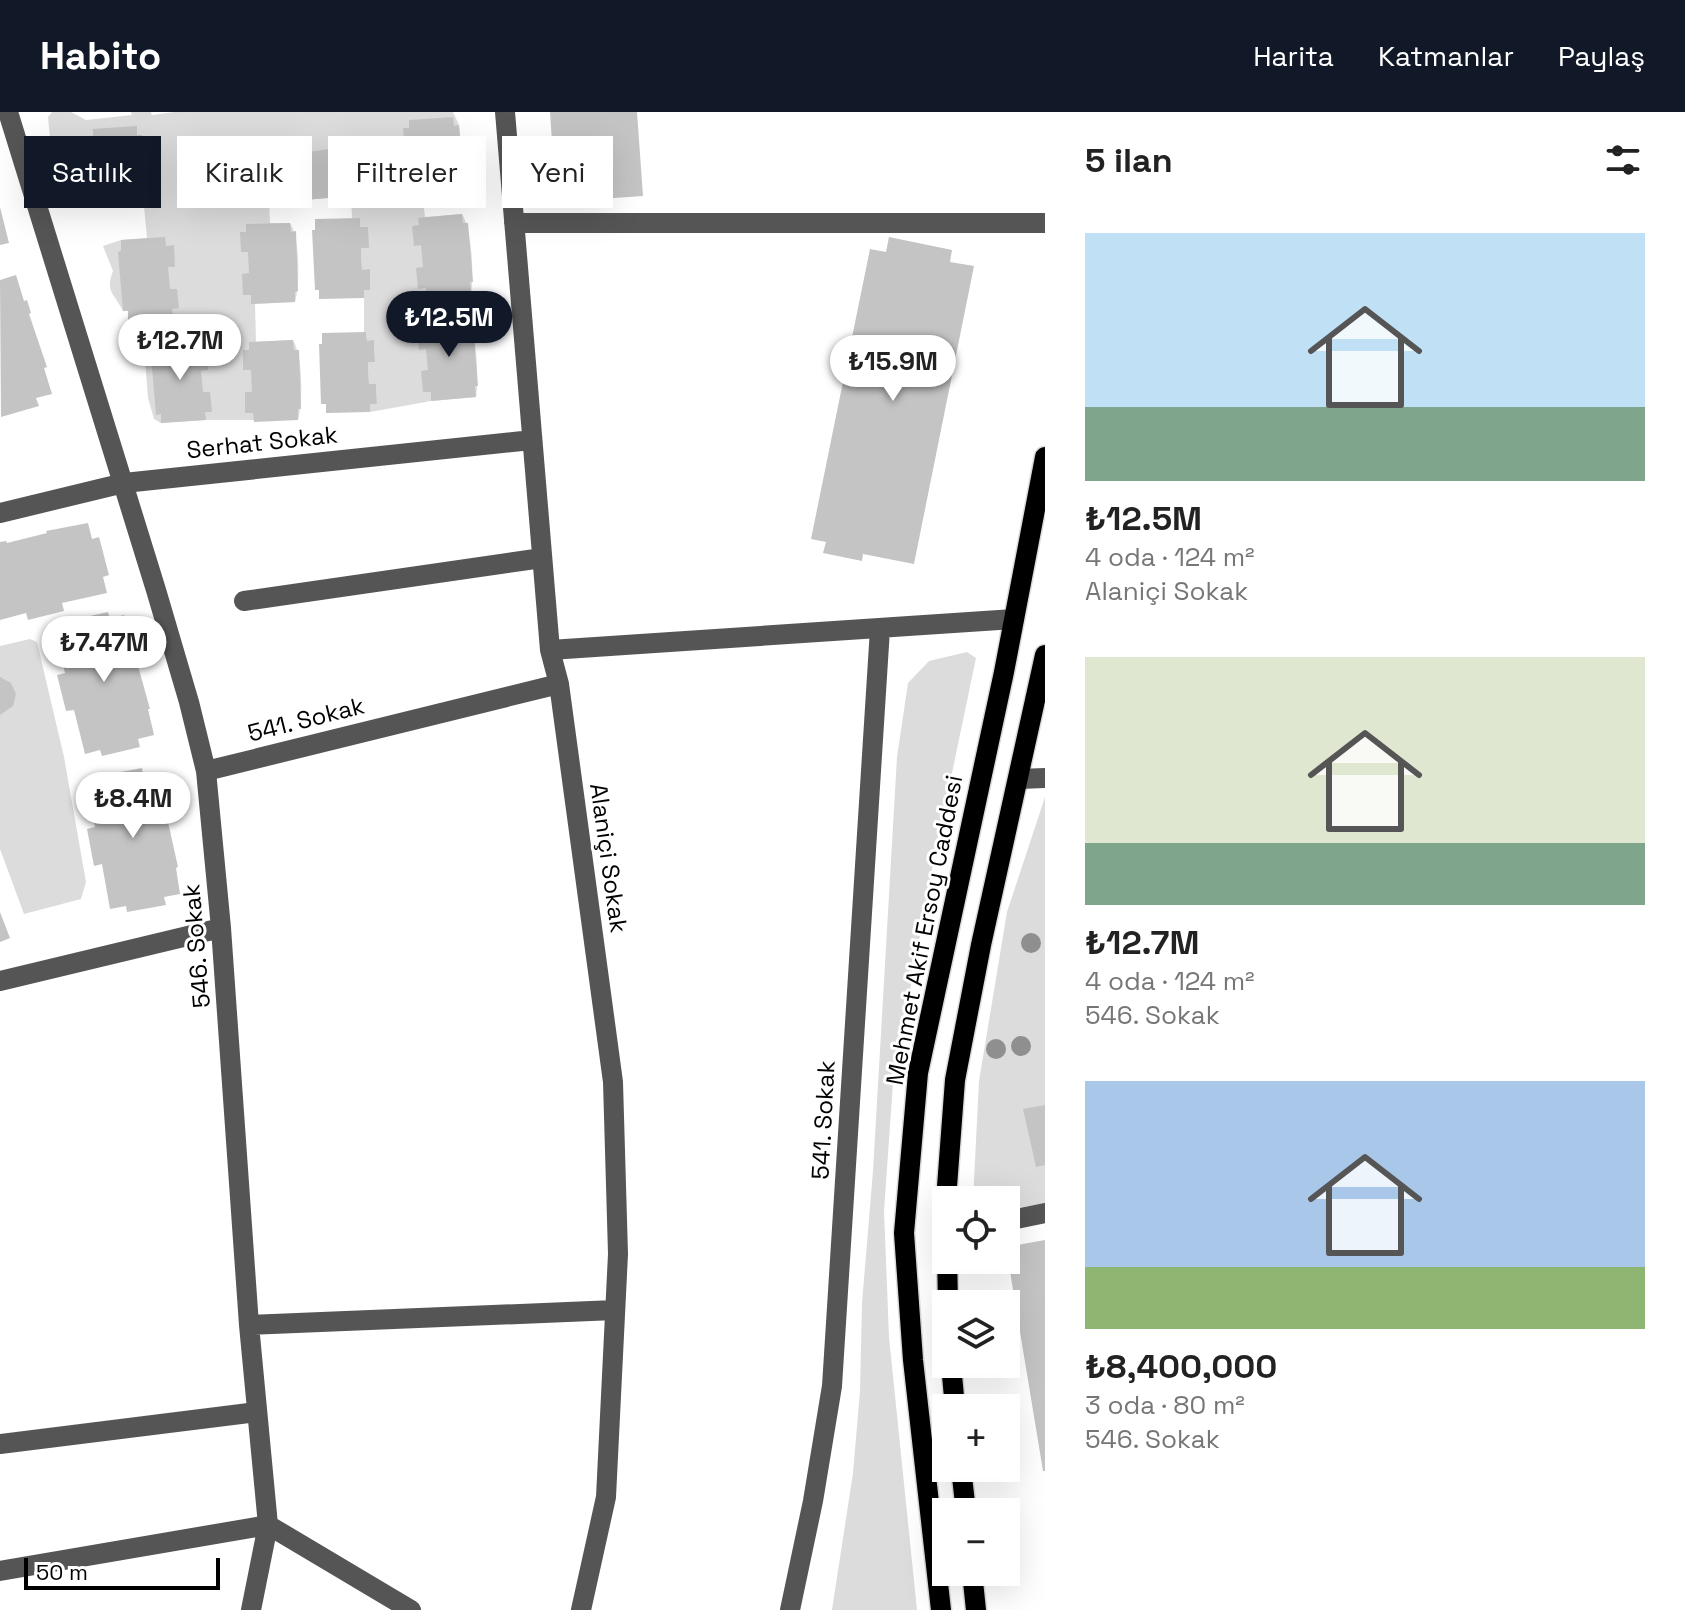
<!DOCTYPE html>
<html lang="tr">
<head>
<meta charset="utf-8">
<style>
  body { margin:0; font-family:"Space Grotesk",sans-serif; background:#f6f6f6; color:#222; height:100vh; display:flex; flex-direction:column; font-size:30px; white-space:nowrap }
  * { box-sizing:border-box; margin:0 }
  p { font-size:26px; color:#767676 }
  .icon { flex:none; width:44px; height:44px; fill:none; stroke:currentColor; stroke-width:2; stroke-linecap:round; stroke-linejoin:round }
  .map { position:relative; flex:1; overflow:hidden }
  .panel { display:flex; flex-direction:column; background:#fff; width:640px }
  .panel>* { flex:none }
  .banner { position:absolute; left:24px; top:24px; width:760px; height:72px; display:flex; gap:16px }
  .buttons { position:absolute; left:932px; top:1074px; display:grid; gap:16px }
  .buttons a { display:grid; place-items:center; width:88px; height:88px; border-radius:0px; background:#fff; box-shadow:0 8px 32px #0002; font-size:40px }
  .scale { position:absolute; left:24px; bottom:20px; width:196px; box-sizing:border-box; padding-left:8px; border:4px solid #000; border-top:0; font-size:22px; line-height:28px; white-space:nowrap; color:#000; -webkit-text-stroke:6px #fff; paint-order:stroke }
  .price { position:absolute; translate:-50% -68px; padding:0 18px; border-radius:28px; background:#fff; color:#222; font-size:26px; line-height:52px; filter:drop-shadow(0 2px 4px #0008) }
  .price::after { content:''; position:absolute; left:50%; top:48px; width:24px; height:18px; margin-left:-12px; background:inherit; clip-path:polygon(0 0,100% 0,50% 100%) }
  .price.selected { background:#111827; color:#fff }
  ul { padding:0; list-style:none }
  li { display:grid; align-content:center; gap:16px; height:424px; padding:0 40px }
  li span { display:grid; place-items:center; height:248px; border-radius:0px; color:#555 }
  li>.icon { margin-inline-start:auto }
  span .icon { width:144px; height:144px; fill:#fffc; stroke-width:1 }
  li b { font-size:34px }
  h2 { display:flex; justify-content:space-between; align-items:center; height:96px; padding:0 40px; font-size:34px }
  .chip { padding:0 28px; border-radius:0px; background:#fff; box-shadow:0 8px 32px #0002; font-size:28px; line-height:72px }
  .chip.selected { background:#111827; color:#fff }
  header { display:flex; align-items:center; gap:48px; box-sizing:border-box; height:112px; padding:0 40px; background:#111827; color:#fff }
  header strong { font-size:38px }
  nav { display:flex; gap:44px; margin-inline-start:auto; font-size:28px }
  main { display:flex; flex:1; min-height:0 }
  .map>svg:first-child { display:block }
  .green { fill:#dcdcdc }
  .building { fill:#c4c4c4 }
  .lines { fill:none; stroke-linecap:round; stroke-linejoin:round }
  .major-casing { stroke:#dbdbdb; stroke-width:23 }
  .minor { stroke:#555; stroke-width:20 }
  .major { stroke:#000; stroke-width:20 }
  .tree { fill:#8f8f8f }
  .labels { text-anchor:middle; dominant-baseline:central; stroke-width:6; stroke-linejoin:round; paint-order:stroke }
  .street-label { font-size:24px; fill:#000; stroke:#fff }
</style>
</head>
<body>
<header>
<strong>Habito</strong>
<nav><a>Harita</a><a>Katmanlar</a><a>Paylaş</a></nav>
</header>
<main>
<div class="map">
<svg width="1045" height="1498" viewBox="0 0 1045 1498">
  <rect width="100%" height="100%" fill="#fff"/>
  <!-- green -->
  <path class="green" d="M52,0h19l15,8 46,-5 -1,-3h20l1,3 22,-3h279l6,13 5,60 -2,11 -39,4 2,17 37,-3c10,16 12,60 9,79l-44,5 4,23 36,-3c10,16 12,60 9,79l-45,4 -61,11v-8h7l-1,-20h-7l-1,-22h7l-1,-21h-7l-1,-9h-2v-42l6,-1 -1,-19h-7l-1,-22 7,-1v-20h-8v-9h-8l-1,-22 -59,5 -1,-3 -22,2 1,23h20c10,16 10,61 5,79l-40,2 1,38 37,-2c10,17 10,61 5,80h-93l-44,3 -7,-4 -6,-21 -3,-38 6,-5 2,-11 29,-2 -1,-13 -8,-3 -1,-10 -44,4v-9h-5c-9,-18 -18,-19 -10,-40l-10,-25 18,-6 26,-2 -3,-32 -44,2 -1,-7 -23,-3v-33l-25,-16 -3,-32z
    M30,527l7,3 27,115 22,125 -5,17 -57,15 -24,-65v-203z
    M967,540l9,6 -42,201 -41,224 -9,128 5,126 28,273h-85l21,-137 7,-82 2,-88 11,-132 24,-414 11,-74 21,-22z
    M1045,685v406l-39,7v-10h-33l6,-119 28,-169z"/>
  <!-- building -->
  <path class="building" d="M550,0h87l6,84 -87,6z
    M453,5l1,9 5,-1 5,60h-3l1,11 -44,4 -1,-9h-8l-2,-21 7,-1 -2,-21 -7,1 -2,-21h6v-8z
    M137,14v9h5l5,59h-3v11l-44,3 -1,-8h-8l-1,-21 7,-1 -2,-22 -7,1 -1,-20 6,-1v-7z
    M349,29v6h8l4,44h-10l1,5 -60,5v-3l-11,1 -4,-44 9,-1v-8l21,-2 1,8 21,-3v-6z
    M0,95l9,36 -9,2z
    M462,102l1,9h5l5,59h-3l1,11 -45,4v-9l-8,1 -2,-21 7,-1 -2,-22 -7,1 -2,-20 7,-1 -1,-7z
    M360,106v9h8l1,21h-8l1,22 8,-1v21h-6v8l-45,1v-9h-4l-3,-60h3v-11z
    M290,111l1,9 5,-1 2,60 -3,1v10l-44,2v-9h-8l-1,-21 7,-1 -1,-21h-7l-1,-20h6v-8z
    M165,125l1,9 8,-1 1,22h-7l2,22h7l2,19 -7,1 1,7 -45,4v-9h-5l-5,-59 3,-1v-11z
    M889,125l63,13 -2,12 24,4 -60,298 -51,-10 -1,7 -39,-8 3,-11 -15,-3 59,-290 16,3z
    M16,163l8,26 3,-1 4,13 -2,1 18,53 -3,1 8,26 -16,4 3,8 -38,11 -1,-137z
    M467,206l1,9 5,-1 5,60h-3l1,11 -45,4v-9h-8l-2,-21 7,-1 -2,-21 -7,1 -2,-20 7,-1 -1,-8z
    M366,220l1,9 7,-1 1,22h-7l1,22h7l1,20h-7v8l-44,1v-9h-5l-2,-60h3v-11z
    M198,228l1,10 7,-1 2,21 -7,1 2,21h7l2,20h-7l1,8 -45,3v-9l-5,1 -5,-60h3l-1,-11z
    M293,228l1,10h5l2,59h-3v11l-44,2 -1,-9h-8v-21h7l-1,-22h-8v-20h6v-8z
    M88,411l4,16 7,-2 10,38 -6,2 4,16 -45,10 2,8 -36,9 -2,-7 -26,7v-78l6,-1 1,2 40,-10 -1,-2z
    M108,500l2,7 14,-4 7,26 3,-1 3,14 -2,1 15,54h-2l6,26 -16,4 2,8 -38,9 -2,-6 -15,4 -11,-44 -8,1 -9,-36 8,-2 -11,-42 20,-5 -2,-6z
    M0,565l11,6 5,11 -3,12 -13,9z
    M142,656l1,7 14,-3 5,27 4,-1 2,14 -2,1 12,54 -2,1 4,26 -16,3 2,8 -39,7 -1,-6 -16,3 -8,-45 -8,2 -7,-37 8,-2 -9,-42 20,-4 -1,-6z
    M0,800l10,26 -10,4z
    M1045,993v60l-9,2 -13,-58z
    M1045,1128v231h-2l-37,-224z"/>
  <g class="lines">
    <!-- major casing -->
    <g class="major-casing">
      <path id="major" d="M946,1088l9,-120 26,-135 64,-290
        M946,1092l2,100
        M951,1252l4,44
        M961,1356l5,44
        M972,1460l4,38
        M941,1498l-28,-250 -9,-127 14,-160 86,-401 41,-215"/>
    </g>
    <!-- minor -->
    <path class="minor" d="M8,0l148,478 33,112 17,69 15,157 28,397 19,200 -17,85
      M505,0l45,538 9,34 54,398 5,172 -12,243 -25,113
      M514,111h531
      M0,401l124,-30 408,-43
      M244,489l298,-43
      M550,538l464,-31
      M206,659l353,-87
      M1019,667l26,-1
      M0,869l221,-53
      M1006,1109l39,-8
      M249,1213l366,-15
      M0,1332l257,-32
      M0,1459l268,-46 143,85
      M790,1498l23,-109 19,-115 48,-757"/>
    <!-- major -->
    <use href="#major" class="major"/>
  </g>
  <!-- trees -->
  <g class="tree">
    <circle cx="1031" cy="831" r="10"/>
    <circle cx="1021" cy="934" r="10"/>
    <circle cx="996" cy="937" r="10"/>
  </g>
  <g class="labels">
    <!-- street labels -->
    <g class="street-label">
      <text transform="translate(262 330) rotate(-6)">Serhat Sokak</text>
      <text transform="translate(306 607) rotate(-14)">541. Sokak</text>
      <text transform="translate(609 746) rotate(82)">Alaniçi Sokak</text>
      <text transform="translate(924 818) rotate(-79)">Mehmet Akif Ersoy Caddesi</text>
      <text transform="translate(196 834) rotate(-95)">546. Sokak</text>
      <text transform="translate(823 1008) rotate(-87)">541. Sokak</text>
    </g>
  </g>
</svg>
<div class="buttons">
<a><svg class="icon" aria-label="locate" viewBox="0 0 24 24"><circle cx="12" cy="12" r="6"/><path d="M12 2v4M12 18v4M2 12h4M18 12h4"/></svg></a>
<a><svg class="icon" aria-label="layers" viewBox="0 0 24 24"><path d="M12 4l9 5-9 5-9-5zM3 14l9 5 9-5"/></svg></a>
<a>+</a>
<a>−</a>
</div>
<div class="scale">50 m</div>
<b class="price selected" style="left:449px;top:247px">₺12.5M</b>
<b class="price" style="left:180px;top:270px">₺12.7M</b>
<b class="price" style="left:893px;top:291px">₺15.9M</b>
<b class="price" style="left:104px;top:572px">₺7.47M</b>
<b class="price" style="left:133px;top:728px">₺8.4M</b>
<div class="banner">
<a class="chip selected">Satılık</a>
<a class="chip">Kiralık</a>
<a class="chip">Filtreler</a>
<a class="chip">Yeni</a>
</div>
</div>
<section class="panel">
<h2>5 ilan<svg class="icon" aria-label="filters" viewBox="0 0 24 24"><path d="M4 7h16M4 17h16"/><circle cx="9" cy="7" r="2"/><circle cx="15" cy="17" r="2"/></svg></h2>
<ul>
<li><span style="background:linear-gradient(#bfe0f5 70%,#7fa58c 0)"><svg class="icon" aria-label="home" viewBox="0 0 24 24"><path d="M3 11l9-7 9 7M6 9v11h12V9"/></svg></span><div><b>₺12.5M</b><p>4 oda · 124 m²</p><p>Alaniçi Sokak</p></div></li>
<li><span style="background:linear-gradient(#dfe7d0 75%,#7fa58c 0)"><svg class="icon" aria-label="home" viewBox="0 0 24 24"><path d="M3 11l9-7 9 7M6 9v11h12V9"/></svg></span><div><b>₺12.7M</b><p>4 oda · 124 m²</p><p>546. Sokak</p></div></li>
<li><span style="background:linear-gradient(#a9c7e8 75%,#8fb573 0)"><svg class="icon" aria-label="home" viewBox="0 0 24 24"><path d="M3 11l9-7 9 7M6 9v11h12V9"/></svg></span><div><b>₺8,400,000</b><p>3 oda · 80 m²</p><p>546. Sokak</p></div></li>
</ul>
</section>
</main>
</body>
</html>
